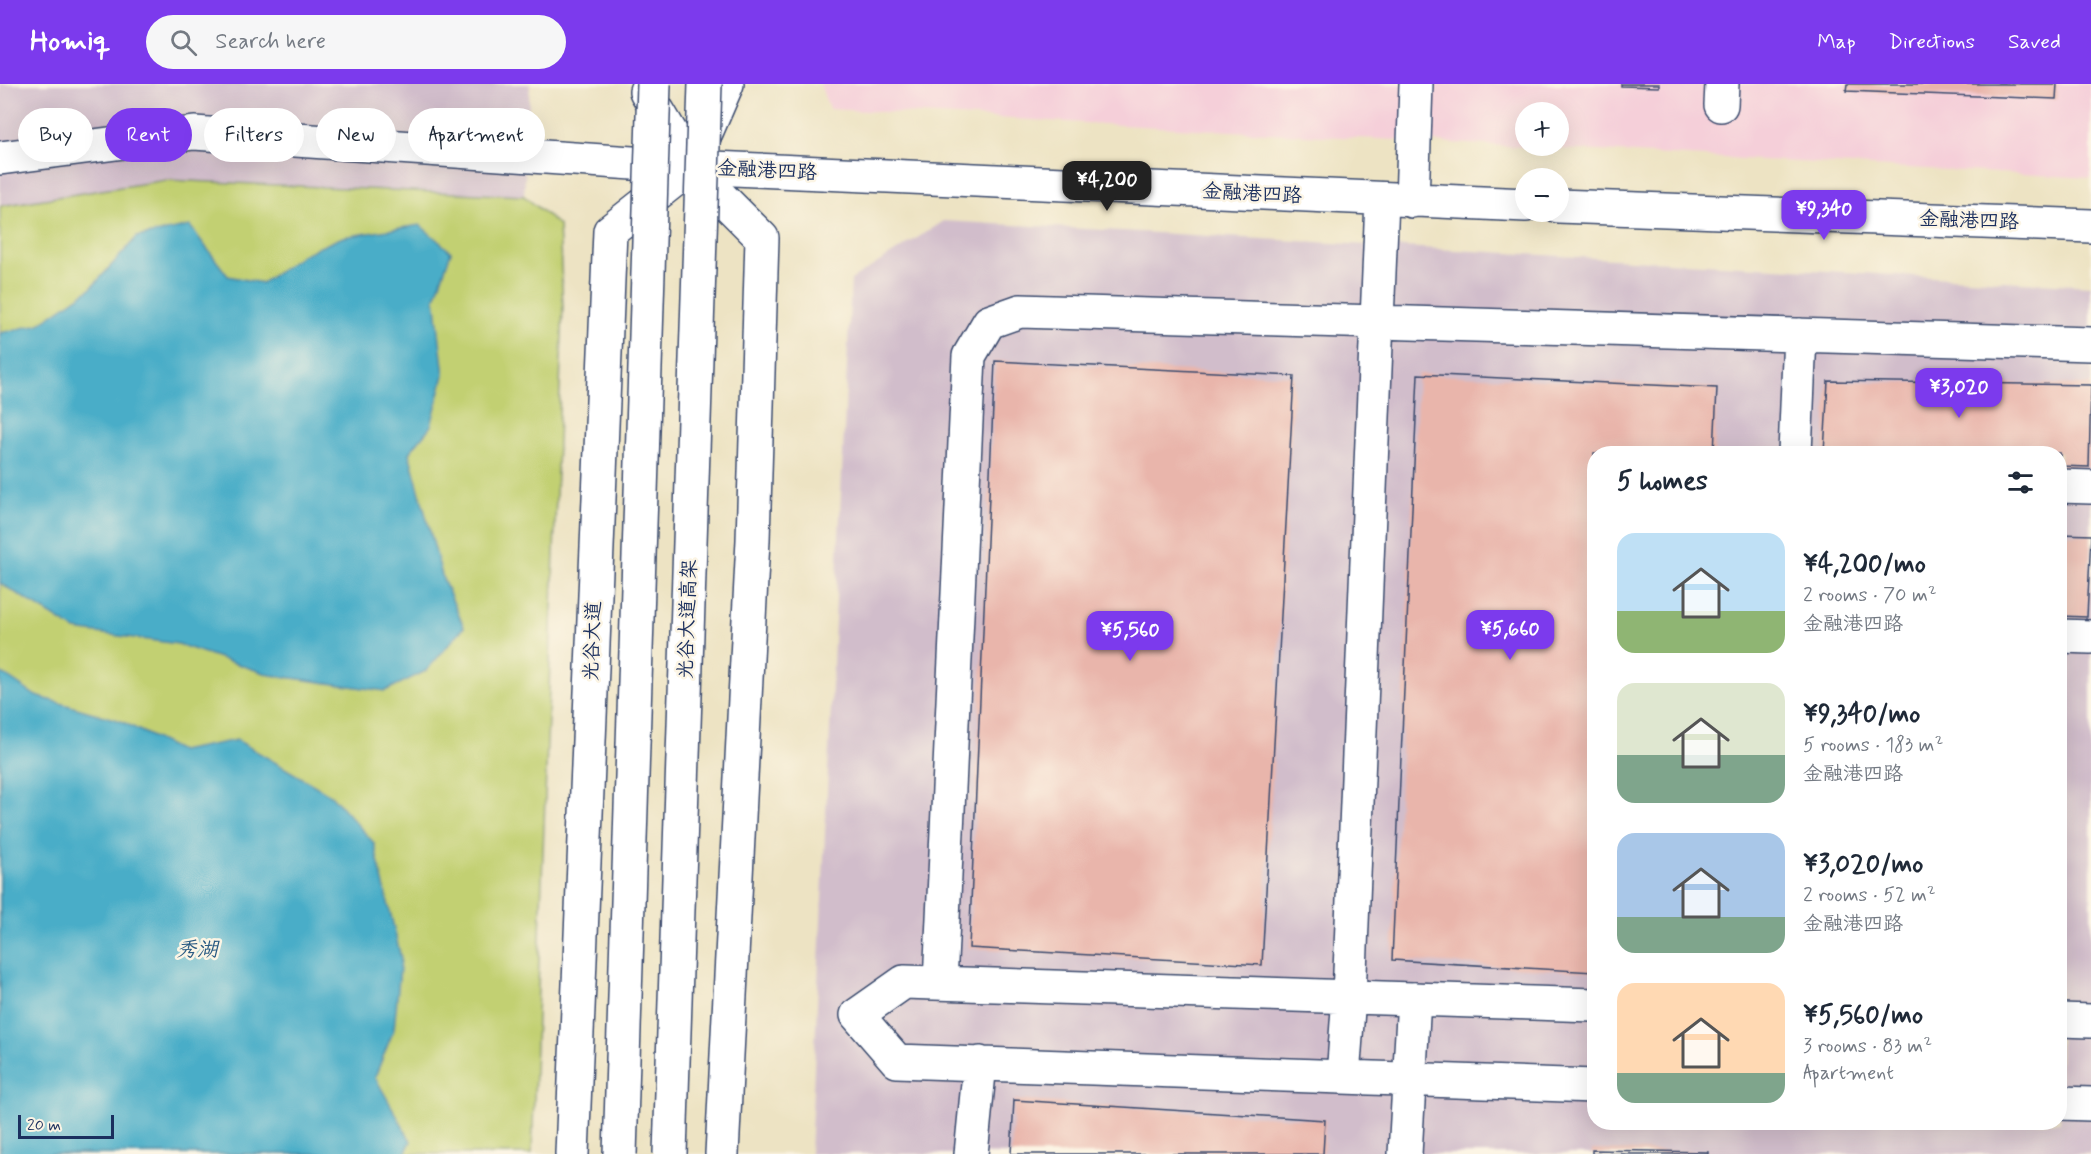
<!DOCTYPE html>
<html lang="en">
<head>
<meta charset="utf-8">
<style>
  body { margin:0; font-family:Mynerve,"LXGW WenKai TC",sans-serif; background:#f6f6f7; color:#1f2937; height:100vh; display:flex; flex-direction:column; font-size:22px; white-space:nowrap }
  * { box-sizing:border-box; margin:0 }
  p { font-size:20px; color:#747a83 }
  .icon { flex:none; width:33px; height:33px; fill:none; stroke:currentColor; stroke-width:2; stroke-linecap:round; stroke-linejoin:round }
  .map { position:relative; flex:1; overflow:hidden }
  .panel { position:absolute; left:1587px; top:362px; width:480px; height:684px; display:flex; flex-direction:column; background:#fff; border-radius:24px; box-shadow:0 6px 24px #0002 }
  .panel>* { flex:none }
  .hud { position:absolute; left:18px; top:24px; width:570px; height:54px; display:flex; gap:12px }
  .tools { position:absolute; left:1515px; top:18px; display:grid; gap:12px }
  .tools a { display:grid; place-items:center; width:54px; height:54px; border-radius:50%; background:#fff; box-shadow:0 6px 24px #0002; font-size:30px }
  .scale { position:absolute; left:18px; bottom:15px; width:96px; box-sizing:border-box; padding-left:6px; border:3px solid #1b2f5e; border-top:0; font-size:16px; line-height:21px; white-space:nowrap; color:#1b2f5e; -webkit-text-stroke:4px #fcf5e5; paint-order:stroke }
  .price { position:absolute; translate:-50% -51px; padding:0 14px; border-radius:12px; background:#7c3aed; color:#fff; font-size:20px; line-height:39px; filter:drop-shadow(0 2px 3px #0008) }
  .price::after { content:''; position:absolute; left:50%; top:36px; width:18px; height:14px; margin-left:-9px; background:inherit; clip-path:polygon(0 0,100% 0,50% 100%) }
  .price.active { background:#222; color:#fff }
  ul { padding:0; list-style:none }
  li { display:flex; align-items:center; gap:18px; height:150px; padding:0 30px }
  li span { display:grid; place-items:center; flex:none; width:168px; height:120px; border-radius:18px; color:#555 }
  li>.icon { margin-inline-start:auto }
  span .icon { width:72px; height:72px; fill:#fffc; stroke-width:1 }
  li b { font-size:26px }
  h2 { display:flex; justify-content:space-between; align-items:center; height:72px; padding:0 30px; font-size:26px }
  .pill { padding:0 21px; border-radius:27px; background:#fff; box-shadow:0 6px 24px #0002; font-size:21px; line-height:54px }
  .pill.active { background:#7c3aed; color:#fff }
  header { display:flex; align-items:center; gap:36px; box-sizing:border-box; height:84px; padding:0 30px; background:#7c3aed; color:#fff }
  header strong { font-size:28px }
  nav { display:flex; gap:33px; margin-inline-start:auto; font-size:21px }
  .search { width:420px; height:54px; background:#f6f6f7; display:flex; align-items:center; gap:15px; box-sizing:border-box; padding:0 21px; border-radius:33px; color:#747a83; font-size:22px }
  .map>svg:first-child { display:block }
  .built { fill:#f5cfd9; fill-rule:evenodd }
  .industrial { fill:#d1bdcb; fill-rule:evenodd }
  .green { fill:#c2d072; stroke:#6e8068; stroke-width:1.5 }
  .water { fill:#48adc8; stroke:#326e93; stroke-width:1.5 }
  .building { fill:#e9b5ab }
  .lines { fill:none; stroke-linecap:round; stroke-linejoin:round }
  .minor-casing { stroke:#3a4a6d; stroke-width:36 }
  .major-casing { stroke:#3a4a6d; stroke-width:36 }
  .minor { stroke:#fff; stroke-width:33 }
  .major { stroke:#fff; stroke-width:33 }
  .highway-bridge-casing { stroke:#3a4a6d; stroke-width:36; stroke-linecap:butt }
  .highway-bridge { stroke:#fff; stroke-width:33 }
  .labels { text-anchor:middle; dominant-baseline:central; stroke-width:5; stroke-linejoin:round; paint-order:stroke }
  .street-label { font-size:20px; fill:#1b2f5e; stroke:#fcf5e5 }
  .water-label { font-size:21px; font-style:italic; fill:#2b5b83; stroke:#fcf5e5 }
</style>
</head>
<body>
<header>
<strong>Homiq</strong>
<div class="search"><svg class="icon" aria-label="search" viewBox="0 0 24 24"><circle cx="10" cy="10" r="6"/><path d="M15 15l6 6"/></svg>Search here</div>
<nav><a>Map</a><a>Directions</a><a>Saved</a></nav>
</header>
<div class="map">
<svg width="2091" height="1070" viewBox="0 0 2091 1070">
  <rect width="100%" height="100%" fill="#fcf5e5"/>
  <filter id="ink" filterUnits="userSpaceOnUse"><feTurbulence type="fractalNoise" baseFrequency=".0167" numOctaves="2"/><feDisplacementMap in="SourceGraphic" scale="12" xChannelSelector="R" yChannelSelector="G"/><feConvolveMatrix kernelMatrix="1 2 1 2 8 2 1 2 1" color-interpolation-filters="sRGB"/></filter>
  <filter id="wash" filterUnits="userSpaceOnUse"><feTurbulence type="fractalNoise" baseFrequency=".008" numOctaves="4" result="noise"/><feDisplacementMap in="SourceGraphic" scale="24" xChannelSelector="R" yChannelSelector="G"/><feGaussianBlur stdDeviation="1.35" result="paint"/><feColorMatrix in="noise" values="0 0 0 0 0 0 0 0 0 0 0 0 0 0 0 0 0 1.4 0 .05"/><feComposite in="paint" operator="in"/></filter>
  <g filter="url(#wash)">
    <rect width="100%" height="100%" fill="#ede3c3"/>
    <!-- built -->
    <path class="built" d="M820,0h1271v94l-1262,-69zM1526,28h32v34h-32z"/>
    <!-- industrial -->
    <path class="industrial" d="M0,0h530l-6,112 -358,-16 -166,26z
      M944,137l1147,65v868h-1281l41,-874zM1594,369h466v669h-466z"/>
    <!-- green -->
    <path class="green" d="M166,96l358,16 35,29 4,81 -31,848h-532v-948z"/>
    <!-- water -->
    <path class="water" d="M420,141l31,27 -16,46 9,77 -13,51 -22,27 34,126 21,48 -38,44 -41,20 -115,-16 -92,-31 -103,-14 -75,-47v-250l39,-9 52,-36 46,-51 53,-11 38,50 34,7 42,-29 39,-17z
      M0,588l36,24 85,25 59,30 57,-11 94,55 43,48 27,115 -7,71 -19,48 36,64 -6,13h-405z"/>
    <g id="blocks">
      <!-- building -->
      <path class="building" d="M1621,0h38v3l-38,-1z
        M1847,0h210l-1,15 -210,-8z
        M995,277l299,15 -32,589 -293,-17z
        M1418,290l299,14 -3,65h-120v519l-202,-12z
        M1828,297l263,4 -2,82 -29,-1v-13h-236z
        M2060,450l31,1 -4,82 -27,-1z
        M1014,1016l311,20 -2,34h-312z
        M1592,1066l116,2v2h-116z"/>
    </g>
  </g>
  <g filter="url(#ink)">
    <use href="#blocks" fill-opacity="0" stroke="#3a4a6d" stroke-width="1.5"/>
    <g class="lines">
      <!-- minor casing -->
      <g class="minor-casing">
        <path id="minor" d="M1721,21l1,-21
          M0,74l194,-25 497,34 835,38
          M1412,117l4,-117
          M1558,122l533,20
          M1795,369l5,-118
          M2060,402l31,1
          M2060,552l31,1
          M940,899l29,-627 20,-34 31,-11 1071,33
          M1594,921l-690,-23 -47,33 40,46 697,25
          M2060,936l31,1
          M1343,993l6,-81 33,-796
          M2060,1019l31,1
          M971,1070l9,-91
          M1405,1070l9,-155"/>
      </g>
      <!-- major casing -->
      <g class="major-casing">
        <path id="major" d="M646,7l45,76 71,71 -9,302 -31,614
          M572,1070l38,-923 81,-64 36,-83"/>
      </g>
      <!-- minor -->
      <use href="#minor" class="minor"/>
      <!-- major -->
      <use href="#major" class="major"/>
      <!-- highway-bridge casing -->
      <g class="highway-bridge-casing">
        <path id="highway-bridge" d="M620,1070l34,-1070
          M670,1070l35,-1070"/>
      </g>
      <!-- highway-bridge -->
      <use href="#highway-bridge" class="highway-bridge"/>
    </g>
  </g>
  <g class="labels">
    <!-- street labels -->
    <g class="street-label">
      <text transform="translate(767 87) rotate(3)">金融港四路</text>
      <text transform="translate(1252 110) rotate(3)">金融港四路</text>
      <text transform="translate(1969 137) rotate(2)">金融港四路</text>
      <text transform="translate(688 535) rotate(-88)">光谷大道高架</text>
      <text transform="translate(593 557) rotate(-88)">光谷大道</text>
    </g>
    <!-- water labels -->
    <g class="water-label">
      <text x="197" y="866">秀湖</text>
    </g>
  </g>
</svg>
<div class="tools">
<a>+</a>
<a>−</a>
</div>
<div class="scale">20 m</div>
<b class="price active" style="left:1107px;top:128px">¥4,200</b>
<b class="price" style="left:1824px;top:157px">¥9,340</b>
<b class="price" style="left:1959px;top:335px">¥3,020</b>
<b class="price" style="left:1510px;top:577px">¥5,660</b>
<b class="price" style="left:1130px;top:578px">¥5,560</b>
<div class="hud">
<a class="pill">Buy</a>
<a class="pill active">Rent</a>
<a class="pill">Filters</a>
<a class="pill">New</a>
<a class="pill">Apartment</a>
</div>
<section class="panel">
<h2>5 homes<svg class="icon" aria-label="filters" viewBox="0 0 24 24"><path d="M4 7h16M4 17h16"/><circle cx="9" cy="7" r="2"/><circle cx="15" cy="17" r="2"/></svg></h2>
<ul>
<li><span style="background:linear-gradient(#bfe0f5 65%,#8fb573 0)"><svg class="icon" aria-label="home" viewBox="0 0 24 24"><path d="M3 11l9-7 9 7M6 9v11h12V9"/></svg></span><div><b>¥4,200/mo</b><p>2 rooms · 70 m²</p><p>金融港四路</p></div></li>
<li><span style="background:linear-gradient(#dfe7d0 60%,#7fa58c 0)"><svg class="icon" aria-label="home" viewBox="0 0 24 24"><path d="M3 11l9-7 9 7M6 9v11h12V9"/></svg></span><div><b>¥9,340/mo</b><p>5 rooms · 183 m²</p><p>金融港四路</p></div></li>
<li><span style="background:linear-gradient(#a9c7e8 70%,#7fa58c 0)"><svg class="icon" aria-label="home" viewBox="0 0 24 24"><path d="M3 11l9-7 9 7M6 9v11h12V9"/></svg></span><div><b>¥3,020/mo</b><p>2 rooms · 52 m²</p><p>金融港四路</p></div></li>
<li><span style="background:linear-gradient(#ffd9b3 75%,#7fa58c 0)"><svg class="icon" aria-label="home" viewBox="0 0 24 24"><path d="M3 11l9-7 9 7M6 9v11h12V9"/></svg></span><div><b>¥5,560/mo</b><p>3 rooms · 83 m²</p><p>Apartment</p></div></li>
</ul>
</section>
</div>
</body>
</html>
